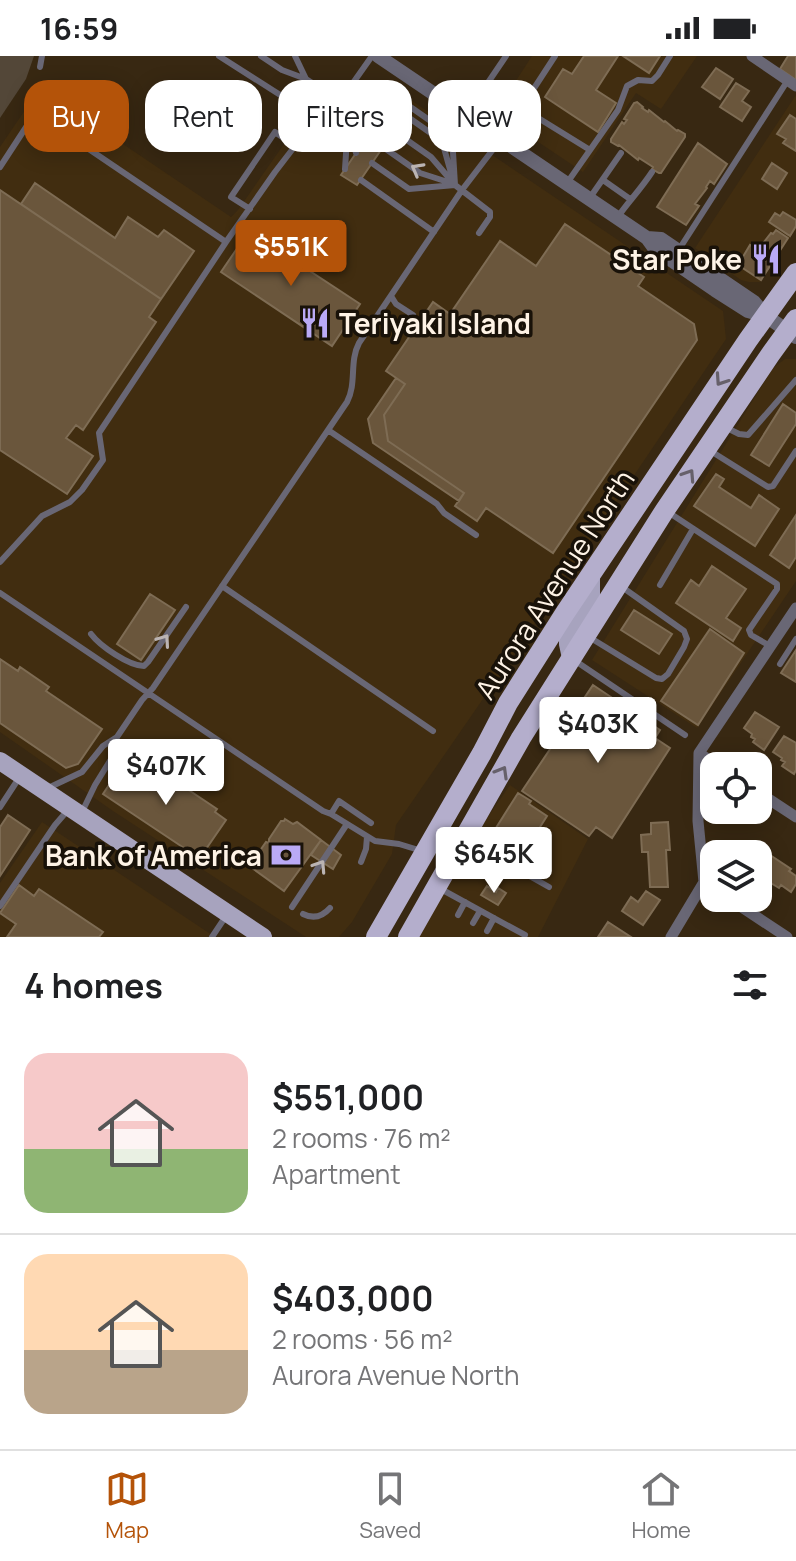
<!DOCTYPE html>
<html lang="en">
<head>
<meta charset="utf-8">
<style>
  body { margin:0; font-family:Manrope,sans-serif; background:#f2f2f2; color:#202124; height:100vh; display:flex; flex-direction:column; font-size:30px; white-space:nowrap }
  * { box-sizing:border-box; margin:0 }
  p { font-size:26px; color:#757577 }
  .icon { flex:none; width:44px; height:44px; fill:none; stroke:currentColor; stroke-width:2; stroke-linecap:round; stroke-linejoin:round }
  .map { position:relative; height:881px; overflow:hidden }
  .drawer { display:flex; flex-direction:column; background:#fff; flex:1 }
  .drawer>* { flex:none }
  .banner { position:absolute; left:24px; top:24px; width:748px; height:72px; display:flex; gap:16px }
  .tools { position:absolute; left:700px; top:696px; display:grid; gap:16px }
  .tools a { display:grid; place-items:center; width:72px; height:72px; border-radius:16px; background:#fff; box-shadow:0 4px 20px #0003; font-size:40px }
  .price { position:absolute; translate:-50% -68px; padding:0 18px; border-radius:8px; background:#fff; color:#222; font-size:26px; line-height:52px; filter:drop-shadow(0 2px 4px #0008) }
  .price::after { content:''; position:absolute; left:50%; top:48px; width:24px; height:18px; margin-left:-12px; background:inherit; clip-path:polygon(0 0,100% 0,50% 100%) }
  .price.active { background:#b45309; color:#fff }
  ul { padding:0; list-style:none }
  li { display:flex; align-items:center; gap:24px; height:200px; padding:0 24px }
  li+li { border-top:2px solid #e0e0e0 }
  li span { display:grid; place-items:center; flex:none; width:224px; height:160px; border-radius:24px; color:#555 }
  li>.icon { margin-inline-start:auto }
  span .icon { width:96px; height:96px; fill:#fffc; stroke-width:1 }
  li b { font-size:34px }
  h2 { display:flex; justify-content:space-between; align-items:center; height:96px; padding:0 24px; font-size:34px }
  .tag { padding:0 28px; border-radius:24px; background:#fff; box-shadow:0 4px 20px #0003; font-size:28px; line-height:72px }
  .tag.active { background:#b45309; color:#fff }
  .status { display:flex; justify-content:space-between; align-items:center; height:56px; padding:0 40px; background:#fff; direction:ltr }
  .status svg { height:22px; fill:currentColor }
  .menu { display:flex; justify-content:space-around; align-items:center; height:112px; border-top:2px solid #e0e0e0; background:#fff; font-size:22px; color:#757577 }
  .menu a { display:grid; justify-items:center; gap:4px }
  .menu .active { color:#b45309 }
  .map>svg:first-child { display:block }
  .built { fill:#412d10 }
  .green { fill:#534738 }
  .building { fill:#6a563c; stroke:#7e6c54; stroke-width:2 }
  .lines { fill:none; stroke-linecap:round; stroke-linejoin:round }
  .service { stroke:#696775; stroke-width:6 }
  .minor { stroke:#696775; stroke-width:11 }
  .tertiary { stroke:#696775; stroke-width:14 }
  .primary { stroke:#a7a3be; stroke-width:18 }
  .trunk { stroke:#b4aecc; stroke-width:20 }
  .oneway { stroke:#bbb4b3 }
  .oneway2 { stroke:#66606a }
  .labels { text-anchor:middle; dominant-baseline:central; stroke-width:7; stroke-linejoin:round; paint-order:stroke }
  .poi-label { font-size:28px; font-weight:bold; fill:#fef3e6; stroke:#191209; text-anchor:end }
  .street-label { font-size:28px; fill:#fef3e6; stroke:#191209 }
</style>
</head>
<body>
<div class="status"><b>16:59</b><svg viewBox="0 0 49 12"><path d="M0 12V9h3v3zM5 12V6h3v6zM10 12V3h3v9zM15 12V0h3v12zM26 1h20v11H26zM47 4h2v5h-2z"/></svg></div>
<div class="map">
<svg width="796" height="881" viewBox="0 0 796 881">
  <rect width="100%" height="100%" fill="#382812"/>
  <!-- built -->
  <path class="built" d="M532,0h165l-36,53 -25,-16 -53,79 -88,-59z
    M373,25l7,5 7,-2 336,227 3,28 -230,341 -100,145 -4,29 -40,68 -13,15h-33l-193,-126 -113,-79v-585l40,-59 191,129 7,-7 53,-76 14,15 23,-18z
    M796,39v134l-36,53h-11l-8,-2 -46,-32z
    M785,303h11v222l-99,147 -105,-68 181,-292z
    M510,729l78,54 -50,98h-121l48,-87z
    M42,766l173,115h-215v-54z"/>
  <!-- green -->
  <path class="green" d="M0,0h34l-8,23 -26,39z"/>
  <!-- building -->
  <path class="building" d="M584,0h34l-22,34 20,13 -18,29 -53,-35 18,-28 9,5z
    M623,0h37l-11,17z
    M788,0h8v24l-16,-11z
    M716,12l17,11 -13,20 -18,-12z
    M736,27l13,8 -7,10 9,6 -9,14 -22,-14z
    M393,43l16,10 -52,76 -16,-10z
    M637,46l6,5 -1,1 6,4 1,-2 15,12 1,-1 12,10 1,-1 7,4v3l-24,36h-2l-7,-4 1,-2 -14,-9 -1,2 -19,-15 -1,1 -7,-4v-3l11,-17 2,2 3,-4 -3,-1 10,-16z
    M790,59l6,4v32l-13,-8 3,-4 -9,-5z
    M698,87l29,21 -13,20 -4,-3 -4,6 1,1 -12,16 4,2 -13,19 -29,-18z
    M772,107l15,10 -10,16 -15,-10z
    M35,127l80,55 13,-21 30,20 6,-7 30,21 -33,48 -140,-95z
    M0,134l161,109 -12,18 7,5 -73,108 -7,-5 -10,13 27,18 -26,38 -67,-44z
    M783,156l13,8v6l-6,10 -21,-14 6,-9 5,3z
    M565,168l79,53 -6,9 56,38 3,16 -144,213 -67,-45 -9,13 -22,-15 9,-13 -76,-52 -4,-26 21,-31 -19,-13 47,-69 17,12 50,-73 36,25z
    M776,174l12,8 -27,42 -23,-15 12,-20 11,7 6,-8 -3,-2 7,-9 2,1z
    M249,175l111,73 -28,42 -111,-74z
    M396,322l9,6 -21,31 4,26 76,52 -5,8 -86,-58 -5,-24z
    M783,348l13,9v11l-27,42 -18,-11z
    M716,418l8,5 -5,8 32,21 8,-13 20,14 -24,37 -61,-40z
    M796,459v42l-7,11 -19,-13z
    M712,510l34,23 -20,29 15,10 -8,13 -57,-38 15,-23 8,6z
    M150,538l25,16 -34,50 -24,-16z
    M634,554l38,24 -13,20 -38,-24z
    M710,573l34,24 -46,72 -37,-24z
    M796,594v32l-15,-9z
    M0,603l18,12 2,-4 29,20 -3,4 56,38 -24,35 -12,4 -66,-45z
    M593,629l67,45 -5,8 15,10 -58,90 -16,-11 -7,9 -67,-45z
    M755,656l24,15 -15,23 -11,-8 2,-3 -4,-2 1,-3 -8,-6z
    M784,680l12,7v27l-2,4 -12,-8 3,-4 -4,-2 1,-2 -9,-6z
    M129,699l47,31 2,-3 39,26 -2,3 11,8 -22,32 6,4 -5,6 -102,-68z
    M518,737l13,8 -2,3 18,12 -19,30 -32,-18z
    M8,759l22,15 -30,46v-49z
    M285,763l8,5 4,-2 24,18 -37,51 -32,-23v-4l5,-8 4,-1 -2,-3 7,-10 3,1v-4l12,-18h3z
    M668,766l2,28h-4l2,37h-18l-2,-35h-6l-1,-17 10,-1v-11z
    M321,784l20,15 -8,14 -22,-14z
    M764,795l27,18 -2,2 7,5v8l-5,8 -10,-7 -2,3 -13,-8 3,-3 -11,-7v-10z
    M19,829l15,11 5,-7 64,43 -4,5h-92l9,-13 -16,-11z
    M487,830l9,6 2,-4 8,5 -8,12 -17,-10z
    M646,835l14,9 -17,25 -21,-14 9,-14 7,5z
    M608,866l23,15h-33z"/>
  <g class="lines">
    <!-- service -->
    <path class="service" d="M219,0l102,65
      M261,0l21,14 24,9 34,22
      M295,0l11,23
      M40,11l2,-11
      M522,52l68,42
      M331,56l17,11 30,-2
      M405,59l37,26 9,32
      M466,59l40,-59
      M359,62l30,-13
      M348,67l20,13
      M350,75l6,22
      M394,75l37,26 24,28 35,27v5l-11,16
      M383,91l37,26 31,10
      M372,107l37,26 46,-4
      M0,111l32,-49 39,19 155,105
      M345,113l3,-46 41,-31 63,44 3,49
      M361,124l73,52
      M603,124l27,19
      M567,127l51,-73 9,-24 11,-6 14,1 6,-6 12,-19
      M589,143l32,-46
      M250,153l-19,-12 44,-65 20,14
      M617,162c11,-16 24,-29 35,-46
      M678,195l110,-171
      M391,240l5,8 17,11
      M725,371l14,7 9,1 48,-55
      M328,374l109,74 7,9 32,22
      M709,394l59,37 5,-1 23,-35
      M668,456l109,72v5l-28,41 2,5 19,11
      M0,506l42,-46 28,-14 12,-12 21,-30 -4,-27 127,-191 49,-70 20,-26 41,-39 36,-51
      M660,529l33,-56
      M222,530l211,145
      M0,537l323,218 8,3 44,27 24,3 23,7
      M91,578c9,12 38,32 53,32l4,-4 38,-55
      M589,581l67,41 6,1 6,-5 16,-27 3,-8 -3,-8 -62,-44
      M574,604l111,75
      M780,608l16,-25
      M48,732l34,-16 21,-26 14,-9
      M0,751l19,-29
      M82,756l13,-27 18,-29 4,-19 25,-37 11,-12 194,-286c10,-19 2,-40 12,-59l103,-153 39,-51 54,-83
      M331,758l8,-13 32,22
      M466,784l83,47
      M361,806l5,-13 1,-12
      M439,832l86,47
      M0,850l55,-81 13,-15
      M292,851l55,-83
      M303,858c10,5 19,3 27,-6
      M458,859l7,-13
      M473,867l7,-12
      M487,875l7,-13
      M212,881l14,-21"/>
    <!-- minor -->
    <path class="minor" d="M752,0l44,30
      M699,697l19,13
      M758,736l38,25
      M728,842l59,39
      M671,881l33,-55 -6,-61 1,-68 97,-145"/>
    <!-- tertiary -->
    <path class="tertiary" d="M378,0l269,182 8,11 60,41 33,21 18,5
      M647,182l14,1 93,63 12,14 30,21"/>
    <!-- primary -->
    <path class="primary" d="M571,602l-3,-14v-8l23,-38v-23
      M0,705l263,176"/>
    <!-- trunk -->
    <path class="trunk" d="M376,881l106,-184 26,-50 57,-90 183,-273 48,-67
      M408,881l113,-199 144,-228 105,-155 26,-36"/>
  </g>
  <!-- one-way arrows -->
  <defs><path id="oneway-chevron" d="M-2-3.5L2.5 0L-2 3.5" fill="none" stroke-width="1.6" stroke-linecap="round" stroke-linejoin="round" transform="scale(2)"/></defs>
  <g class="oneway">
    <use href="#oneway-chevron" transform="translate(417 113) rotate(-151)"/>
    <use href="#oneway-chevron" transform="translate(164 584) rotate(-55)"/>
    <use href="#oneway-chevron" transform="translate(320 810) rotate(-57)"/>
  </g>
  <g class="oneway2">
    <use href="#oneway-chevron" transform="translate(721 324) rotate(124)"/>
    <use href="#oneway-chevron" transform="translate(689 419) rotate(-57)"/>
    <use href="#oneway-chevron" transform="translate(502 716) rotate(-60)"/>
  </g>
  <!-- icons -->
  <defs>
    <g id="restaurant-bare" transform="scale(2.4)"><path d="M-5-6h1v4h1v-4h1v4h1v-4h1v5L-1.5 .5V6h-2V.5L-5-1ZM5-6V6H3V1.5H1.5Q1.5-4 5-6Z" fill="#baaaf6" stroke="#191209" stroke-width="2.5" paint-order="stroke"/></g>
    <g id="bank-bare" transform="scale(2.4)"><path d="M-6-4H6V4H-6ZM0-2.3a2.3 2.3 0 1 0 0 4.6a2.3 2.3 0 1 0 0-4.6Z" fill="#baaaf6" stroke="#191209" stroke-width="2.5" paint-order="stroke"/></g>
  </defs>
  <g fill-rule="evenodd">
    <use href="#restaurant-bare" x="766" y="203"/>
    <use href="#restaurant-bare" x="315" y="267"/>
    <use href="#bank-bare" x="286" y="799"/>
  </g>
  <g class="labels">
    <!-- poi labels -->
    <g class="poi-label">
      <text x="742" y="203">Star Poke</text>
      <text x="339" y="267" text-anchor="start">Teriyaki Island</text>
      <text x="262" y="799">Bank of America</text>
    </g>
    <!-- street labels -->
    <g class="street-label">
      <text transform="translate(554 528) rotate(-57)">Aurora Avenue North</text>
    </g>
  </g>
</svg>
<div class="tools">
<a><svg class="icon" aria-label="locate" viewBox="0 0 24 24"><circle cx="12" cy="12" r="6"/><path d="M12 2v4M12 18v4M2 12h4M18 12h4"/></svg></a>
<a><svg class="icon" aria-label="layers" viewBox="0 0 24 24"><path d="M12 4l9 5-9 5-9-5zM3 14l9 5 9-5"/></svg></a>
</div>
<b class="price active" style="left:291px;top:232px">$551K</b>
<b class="price" style="left:598px;top:709px">$403K</b>
<b class="price" style="left:166px;top:751px">$407K</b>
<b class="price" style="left:494px;top:839px">$645K</b>
<div class="banner">
<a class="tag active">Buy</a>
<a class="tag">Rent</a>
<a class="tag">Filters</a>
<a class="tag">New</a>
</div>
</div>
<section class="drawer">
<h2>4 homes<svg class="icon" aria-label="filters" viewBox="0 0 24 24"><path d="M4 7h16M4 17h16"/><circle cx="9" cy="7" r="2"/><circle cx="15" cy="17" r="2"/></svg></h2>
<ul>
<li><span style="background:linear-gradient(#f6c9c9 60%,#8fb573 0)"><svg class="icon" aria-label="home" viewBox="0 0 24 24"><path d="M3 11l9-7 9 7M6 9v11h12V9"/></svg></span><div><b>$551,000</b><p>2 rooms · 76 m²</p><p>Apartment</p></div></li>
<li><span style="background:linear-gradient(#ffd9b3 60%,#b9a48a 0)"><svg class="icon" aria-label="home" viewBox="0 0 24 24"><path d="M3 11l9-7 9 7M6 9v11h12V9"/></svg></span><div><b>$403,000</b><p>2 rooms · 56 m²</p><p>Aurora Avenue North</p></div></li>
</ul>
</section>
<nav class="menu">
<a class="active"><svg class="icon" aria-label="map" viewBox="0 0 24 24"><path d="M3 6l6-2 6 2 6-2v14l-6 2-6-2-6 2zM9 4v14M15 6v14"/></svg>Map</a>
<a><svg class="icon" aria-label="saved" viewBox="0 0 24 24"><path d="M7 4h10v16l-5-4-5 4z"/></svg>Saved</a>
<a><svg class="icon" aria-label="home" viewBox="0 0 24 24"><path d="M3 11l9-7 9 7M6 9v11h12V9"/></svg>Home</a>
</nav>
</body>
</html>
